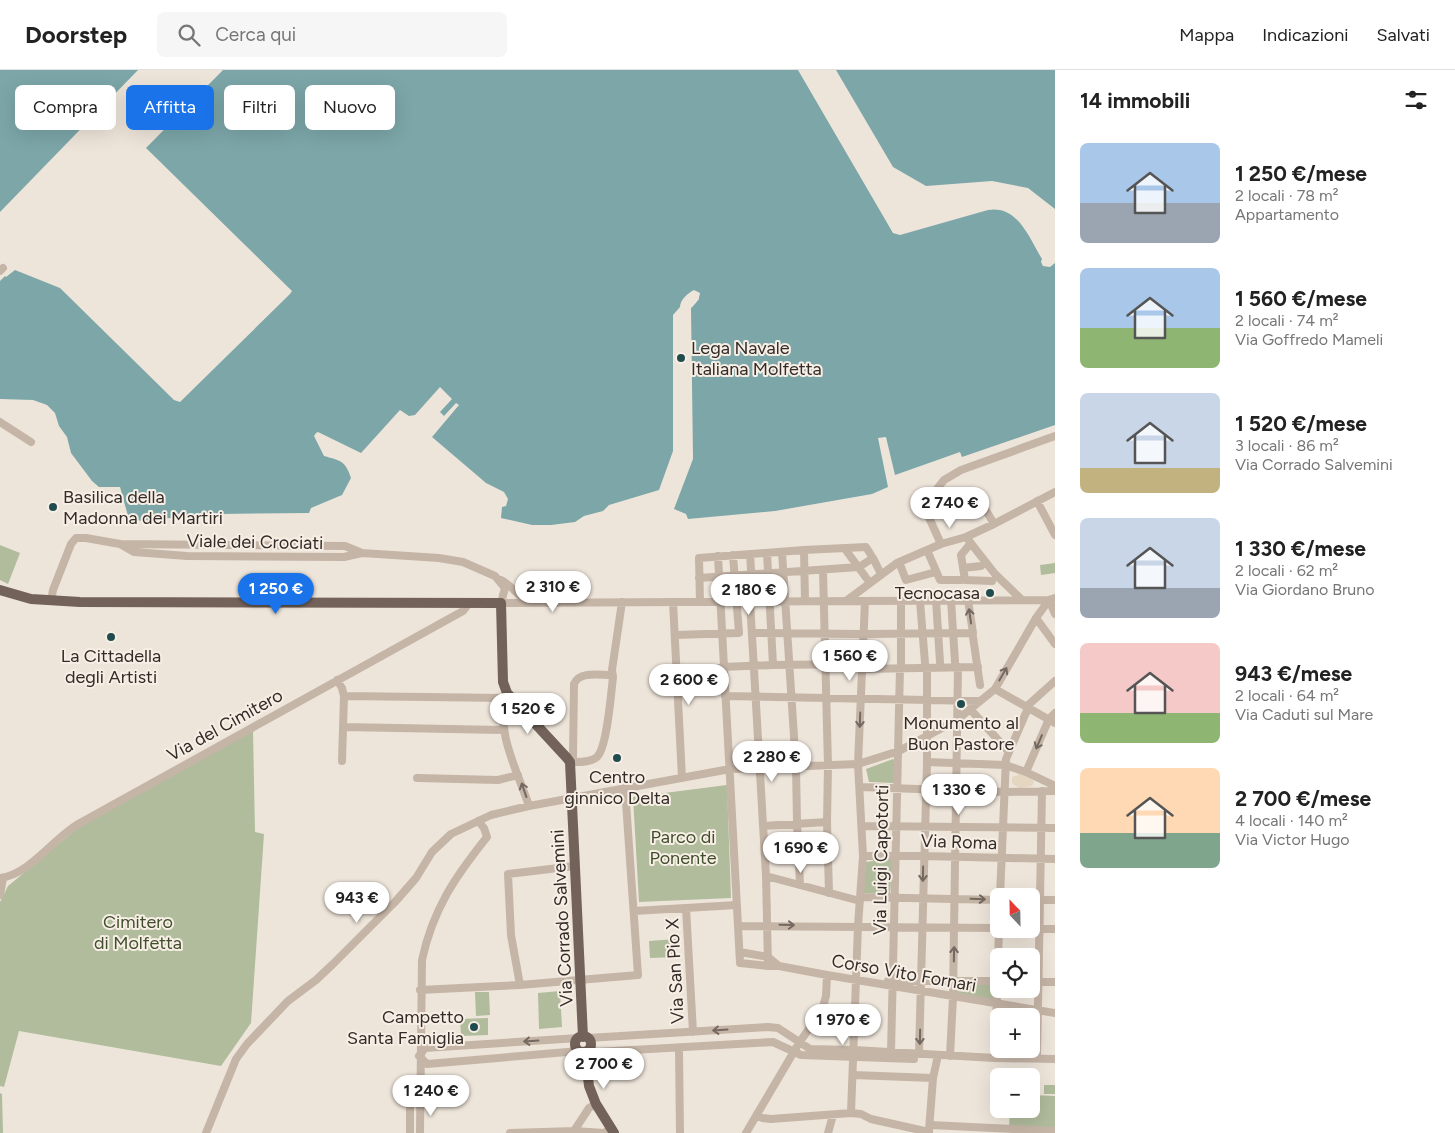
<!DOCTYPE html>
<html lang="it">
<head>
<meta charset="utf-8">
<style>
  body { margin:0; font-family:Figtree,sans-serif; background:#f6f6f6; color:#222; height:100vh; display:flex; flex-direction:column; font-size:19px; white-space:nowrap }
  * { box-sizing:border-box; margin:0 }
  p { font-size:16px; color:#767676 }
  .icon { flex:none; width:28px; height:28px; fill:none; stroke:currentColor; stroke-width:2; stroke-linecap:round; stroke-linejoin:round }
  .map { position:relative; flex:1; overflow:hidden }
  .side { display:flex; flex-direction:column; background:#fff; width:400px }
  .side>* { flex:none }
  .banner { position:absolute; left:15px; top:15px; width:475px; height:45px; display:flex; gap:10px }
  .needle { width:32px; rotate:338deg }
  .controls { position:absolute; left:990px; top:818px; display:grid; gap:10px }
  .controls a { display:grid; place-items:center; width:50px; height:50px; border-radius:8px; background:#fff; box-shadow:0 5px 20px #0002; font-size:25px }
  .price { position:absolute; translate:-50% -42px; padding:0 11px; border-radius:18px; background:#fff; color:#222; font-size:16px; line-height:32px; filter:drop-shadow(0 1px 2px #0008) }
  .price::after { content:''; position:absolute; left:50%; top:30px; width:15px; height:11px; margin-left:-8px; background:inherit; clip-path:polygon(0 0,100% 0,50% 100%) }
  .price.active { background:#1a73e8; color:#fff }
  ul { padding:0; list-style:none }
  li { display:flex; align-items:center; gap:15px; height:125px; padding:0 25px }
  li span { display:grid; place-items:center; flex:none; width:140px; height:100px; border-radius:8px; color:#555 }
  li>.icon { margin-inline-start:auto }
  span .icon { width:60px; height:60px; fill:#fffc; stroke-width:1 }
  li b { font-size:21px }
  h2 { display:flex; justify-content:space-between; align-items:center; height:60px; padding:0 25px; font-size:21px }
  .chip { padding:0 18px; border-radius:8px; background:#fff; box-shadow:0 5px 20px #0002; font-size:18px; line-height:45px }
  .chip.active { background:#1a73e8; color:#fff }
  header { display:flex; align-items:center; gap:30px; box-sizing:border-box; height:70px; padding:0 25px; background:#fff; border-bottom:1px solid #e0e0e0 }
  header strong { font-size:24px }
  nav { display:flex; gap:28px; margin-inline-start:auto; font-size:18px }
  .search { width:350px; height:45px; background:#f6f6f6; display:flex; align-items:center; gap:12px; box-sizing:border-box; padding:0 18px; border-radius:8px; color:#767676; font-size:19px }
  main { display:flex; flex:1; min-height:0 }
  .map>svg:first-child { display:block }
  .green { fill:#b0bc9c }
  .plaza { fill:#e5d6c2 }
  .water { fill:#7ca6a8 }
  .pier { fill:#eee5da }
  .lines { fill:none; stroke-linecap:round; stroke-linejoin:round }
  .minor { stroke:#c5b5a7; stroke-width:8 }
  .major { stroke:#736259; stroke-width:10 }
  .oneway { stroke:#746961 }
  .poi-dot { fill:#214c4f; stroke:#f7efe5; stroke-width:2 }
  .labels { text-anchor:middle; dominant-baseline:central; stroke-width:4; stroke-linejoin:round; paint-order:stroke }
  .poi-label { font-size:18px; fill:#322b27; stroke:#f7efe5 }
  .street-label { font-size:18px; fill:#322b27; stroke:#f7efe5 }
  .park-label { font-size:18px; fill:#414e2d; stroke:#f7efe5 }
</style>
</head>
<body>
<header>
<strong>Doorstep</strong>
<div class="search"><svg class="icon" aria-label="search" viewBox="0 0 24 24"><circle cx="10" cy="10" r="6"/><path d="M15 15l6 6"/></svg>Cerca qui</div>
<nav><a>Mappa</a><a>Indicazioni</a><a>Salvati</a></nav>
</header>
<main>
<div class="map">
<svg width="1055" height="1063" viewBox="0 0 1055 1063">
  <rect width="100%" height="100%" fill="#eee5da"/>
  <!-- green -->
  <path class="green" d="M0,475l20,8 -12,31 -8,-4z
    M1055,493v10l-14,2 -1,-10z
    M253,660l2,102 9,2 -13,189 -30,43 -202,-35 -15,56 -4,-1v-184l8,-16 71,-59z
    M893,689l2,2 -1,22 -25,-1 -3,-13z
    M727,715l4,113 -92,4 -6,-105z
    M874,788l19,1 -3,35 -27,-1 3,-31 7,-1z
    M676,869l1,18 -27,1 -1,-17z
    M955,914h40l-2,16 -38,-7z
    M560,921l2,36 -23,2 -1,-36z
    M475,922h14l1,23 -14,1z
    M488,948v17l-27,1 -1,-17z
    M1044,1015h11v9h-11z
    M0,1023l2,1 1,39h-3z
    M1031,1025l24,1v33l-46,-3 1,-17h21z"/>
  <!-- plaza -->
  <path class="plaza" d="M1021,704l8,2 4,4 1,2 -2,4 -12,2 -6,-3 -2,-2v-6z"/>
  <!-- water -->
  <path class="water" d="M0,0h138l-138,142z
    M223,0h575l95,163 7,2 88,-25c30,-5 41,28 54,49l-1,3 2,4 7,1 5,-4v162l-93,32 -2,-5 -65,23 -9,-38 -8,1 10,49 -16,7 -97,17 -87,8 -2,-5 -12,-5 19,-50 -2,-151c5,-5 8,-8 9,-15l-6,-3c-6,3 -14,10 -14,17l-7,8v136l-14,39 -50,15 -6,6 -19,5 -9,6 -24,3h-19l-31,-7 1,-11 4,-1 2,-7 -4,-7 -18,-9 -54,-46 27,-32 -3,-2 -12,13 -4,-4 12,-13 -12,-12 -25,28 -6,1 -9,-6 -39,43 -43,-21 -2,1 -2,3 10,20c17,5 21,4 27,22l-9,17 -31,13 -2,5 -91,1 -1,3c-16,1 -32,0 -47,1 -14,1 -30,7 -42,-2l-8,-29h-21l-7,-6 -21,-28 -4,-16 -8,-11 -4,-13 -8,-8 -14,-5 -33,-1v-118l5,-5 1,1 9,-7 45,18 114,112 6,2 110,-108 2,-3 -146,-143z
    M836,0h219v139l-27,-21 -36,-7 -66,5 -33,-19z"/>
  <!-- pier -->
  <path class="pier" d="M698,224l1,5 -8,9v65h-2v-65l8,-10z"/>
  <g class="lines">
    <!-- minor -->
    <path class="minor" d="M0,201l3,-3
      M0,352l31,20
      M1037,431l18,34
      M984,437l10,17
      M966,467l29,37 26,25
      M971,473l-10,12 4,25 27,1
      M120,474l14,8 53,4 157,1 18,-4 77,5 24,4 32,14 10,12 -4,15 548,-3 6,-2
      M941,474l-15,-33v-8l18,-23 17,-10 94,-34
      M845,479l25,34
      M804,480l1,51
      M927,480l13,30h21
      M782,482l14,215 1,56 3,62
      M767,483l6,112
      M750,484l3,47
      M718,486l22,407 28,3h11
      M899,492l7,18 30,-8
      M963,498l18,-2
      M823,500l5,196 -1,56 2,71
      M699,508l160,-11 14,-9 8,16
      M501,510c11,6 17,16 28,22
      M936,530l4,62
      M951,530l4,62
      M1049,530l6,14
      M51,531l2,-11 18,-46 5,-6h10l34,6 225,2 17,7
      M750,531l16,275 2,90
      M846,531l51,-38 44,-19 25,-7 28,-13 61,-32
      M920,531l5,62
      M673,532l9,176
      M700,532l-1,-44 105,-8 62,-3 5,8
      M1036,548l19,26
      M752,563l111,1 110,-1 -5,-33
      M675,565l64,-2 -6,-78
      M973,567l7,48
      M901,593v-62
      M675,599l98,-4 89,-1
      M862,599l116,-2
      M611,605c-12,0 -32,-4 -37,9l-1,73 -3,5c8,0 20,1 27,-5 10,-9 14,-63 16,-80l-1,-7 10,-68
      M337,610l5,8 2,8 -2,65
      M995,619l60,34
      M506,625c-11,37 12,77 23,111
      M344,626l161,2
      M725,626l254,5
      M1026,637l29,-26
      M970,639l39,43
      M343,657l161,3
      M927,692l78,3 21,7 29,14
      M1026,702l23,-53 6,-6
      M417,708l81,2 20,-5
      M860,717l144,5 51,-1
      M763,756l64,-4
      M862,756l193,2
      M863,786h60l132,3
      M766,806l94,25
      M0,808c31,-4 54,-41 80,-55 128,-70 255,-142 383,-212l6,-8
      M0,825l3,-17
      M1000,826l6,-137 22,-51
      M860,827l139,3
      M1031,830h24
      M686,838l7,124
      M634,841l103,-6
      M738,856l261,2
      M1031,859h24
      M740,882l28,5 11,9 48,9 228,38
      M888,911h111
      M1031,912h24
      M520,915l-9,-50 -3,-61 67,-8
      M420,920l100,-5 118,-10 -13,-187
      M588,968l180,-11 10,1 32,21 44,1 141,8 60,1
      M679,979l1,84
      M588,980l9,2 176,-10 28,13 113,4
      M891,982l9,-384
      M919,984l8,-292v-94
      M419,986l6,-8 154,-10
      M419,986l8,8 152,-13
      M950,986l3,-59 5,-330
      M995,988l4,-129
      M1037,988l5,-267
      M853,1005l80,3
      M851,1043l7,-187 5,-70 -5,-92 7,-163
      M757,1044l5,4 9,1 80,-6 10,1 10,5 58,13
      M930,1055l125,6
      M929,1060l4,-52 4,-18
      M574,1061l30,2 7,-4
      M206,1063l30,-74 11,-15 41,-43 28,-21 17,-16 62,-62 21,-24 16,-26 19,-18 40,-19 38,-9 201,-37 128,-5 41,-13 58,-31 38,-31 41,-71 13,-18
      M410,1063v-33l3,-10 4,-2
      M420,1063l2,-173c11,-51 33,-83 65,-123l-3,-9 -6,-7
      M510,1063l64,-2 15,-23 7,-4
      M746,1063l53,-90 23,-33 4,-14 1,-21
      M828,1063l5,-18"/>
    <!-- major -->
    <path class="major" d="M0,520l31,9 49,3 421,1 2,79 4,11 60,65 3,4 13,275
      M575 974a8 8 0 1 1 16 0a8 8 0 1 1-16 0Z
      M585,982l4,34 7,18 18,29"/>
  </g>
  <!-- one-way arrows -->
  <defs><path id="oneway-shaft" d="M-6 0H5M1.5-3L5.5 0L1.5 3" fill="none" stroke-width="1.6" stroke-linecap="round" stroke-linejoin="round" transform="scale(1.25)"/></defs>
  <g class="oneway">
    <use href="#oneway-shaft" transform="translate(970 546) rotate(-98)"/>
    <use href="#oneway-shaft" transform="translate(1003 604) rotate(-60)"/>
    <use href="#oneway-shaft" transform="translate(860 650) rotate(92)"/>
    <use href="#oneway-shaft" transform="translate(1039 672) rotate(113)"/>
    <use href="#oneway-shaft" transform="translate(524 720) rotate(-109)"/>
    <use href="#oneway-shaft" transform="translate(923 804) rotate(91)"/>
    <use href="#oneway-shaft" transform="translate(978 829) rotate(2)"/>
    <use href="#oneway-shaft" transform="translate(787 855) rotate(1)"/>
    <use href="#oneway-shaft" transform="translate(954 884) rotate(-89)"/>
    <use href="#oneway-shaft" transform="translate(720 960) rotate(176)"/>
    <use href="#oneway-shaft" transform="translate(920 967) rotate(91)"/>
    <use href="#oneway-shaft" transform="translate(531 971) rotate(176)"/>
  </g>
  <!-- markers -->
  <g class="poi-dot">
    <circle cx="681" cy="288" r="5"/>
    <circle cx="53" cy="437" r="5"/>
    <circle cx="990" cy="523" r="5"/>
    <circle cx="111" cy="567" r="5"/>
    <circle cx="961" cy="634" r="5"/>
    <circle cx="617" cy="688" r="5"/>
    <circle cx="474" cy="957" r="5"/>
  </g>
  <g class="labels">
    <!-- poi labels -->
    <g class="poi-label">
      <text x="691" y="278" text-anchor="start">Lega Navale<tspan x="691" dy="21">Italiana Molfetta</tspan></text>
      <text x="63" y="427" text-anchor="start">Basilica della<tspan x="63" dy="21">Madonna dei Martiri</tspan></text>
      <text x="980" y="523" text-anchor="end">Tecnocasa</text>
      <text x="111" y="586">La Cittadella<tspan x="111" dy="21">degli Artisti</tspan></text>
      <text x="961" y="653">Monumento al<tspan x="961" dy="21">Buon Pastore</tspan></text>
      <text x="617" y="707">Centro<tspan x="617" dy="21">ginnico Delta</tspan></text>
      <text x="464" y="947" text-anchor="end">Campetto<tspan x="464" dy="21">Santa Famiglia</tspan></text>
    </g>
    <!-- street labels -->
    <g class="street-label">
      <text transform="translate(255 472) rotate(1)">Viale dei Crociati</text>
      <text transform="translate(225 655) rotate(-29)">Via del Cimitero</text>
      <text transform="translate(959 772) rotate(2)">Via Roma</text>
      <text transform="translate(881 790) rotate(-89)">Via Luigi Capotorti</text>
      <text transform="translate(562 848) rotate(-93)">Via Corrado Salvemini</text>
      <text transform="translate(675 901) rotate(-93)">Via San Pio X</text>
      <text transform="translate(904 903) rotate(10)">Corso Vito Fornari</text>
    </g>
    <!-- park labels -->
    <g class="park-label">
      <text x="683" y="767">Parco di<tspan x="683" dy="21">Ponente</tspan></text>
      <text x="138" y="852">Cimitero<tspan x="138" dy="21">di Molfetta</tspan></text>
    </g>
  </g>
</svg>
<div class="controls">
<a><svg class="needle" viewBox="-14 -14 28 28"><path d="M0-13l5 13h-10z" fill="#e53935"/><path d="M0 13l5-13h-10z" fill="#767676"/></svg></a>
<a><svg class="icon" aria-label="locate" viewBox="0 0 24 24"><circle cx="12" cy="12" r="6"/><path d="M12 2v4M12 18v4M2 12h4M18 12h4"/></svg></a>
<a>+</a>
<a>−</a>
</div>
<b class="price" style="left:950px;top:459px">2 740 €</b>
<b class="price" style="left:553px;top:543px">2 310 €</b>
<b class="price active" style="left:276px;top:545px">1 250 €</b>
<b class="price" style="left:749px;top:546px">2 180 €</b>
<b class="price" style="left:850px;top:612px">1 560 €</b>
<b class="price" style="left:689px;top:636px">2 600 €</b>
<b class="price" style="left:528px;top:665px">1 520 €</b>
<b class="price" style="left:772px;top:713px">2 280 €</b>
<b class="price" style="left:959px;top:746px">1 330 €</b>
<b class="price" style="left:801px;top:804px">1 690 €</b>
<b class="price" style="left:357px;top:854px">943 €</b>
<b class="price" style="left:843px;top:976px">1 970 €</b>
<b class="price" style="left:604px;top:1020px">2 700 €</b>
<b class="price" style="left:431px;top:1047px">1 240 €</b>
<div class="banner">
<a class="chip">Compra</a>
<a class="chip active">Affitta</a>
<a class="chip">Filtri</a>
<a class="chip">Nuovo</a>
</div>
</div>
<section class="side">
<h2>14 immobili<svg class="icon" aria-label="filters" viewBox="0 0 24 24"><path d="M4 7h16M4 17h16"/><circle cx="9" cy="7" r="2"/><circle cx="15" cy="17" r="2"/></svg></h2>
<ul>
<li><span style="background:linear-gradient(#a9c7e8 60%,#9aa5b1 0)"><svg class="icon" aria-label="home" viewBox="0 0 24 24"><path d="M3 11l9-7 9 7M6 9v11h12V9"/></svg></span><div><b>1 250 €/mese</b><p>2 locali · 78 m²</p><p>Appartamento</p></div></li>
<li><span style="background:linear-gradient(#a9c7e8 60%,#8fb573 0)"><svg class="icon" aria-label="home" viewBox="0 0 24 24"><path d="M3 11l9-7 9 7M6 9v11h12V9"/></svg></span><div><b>1 560 €/mese</b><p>2 locali · 74 m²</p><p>Via Goffredo Mameli</p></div></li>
<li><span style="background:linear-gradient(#c9d6e8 75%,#c2b280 0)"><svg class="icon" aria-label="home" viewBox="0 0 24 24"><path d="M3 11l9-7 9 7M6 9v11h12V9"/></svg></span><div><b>1 520 €/mese</b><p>3 locali · 86 m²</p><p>Via Corrado Salvemini</p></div></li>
<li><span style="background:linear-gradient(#c9d6e8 70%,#9aa5b1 0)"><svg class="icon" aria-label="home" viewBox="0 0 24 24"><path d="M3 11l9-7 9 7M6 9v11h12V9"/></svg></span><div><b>1 330 €/mese</b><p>2 locali · 62 m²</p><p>Via Giordano Bruno</p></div></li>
<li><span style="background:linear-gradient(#f6c9c9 70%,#8fb573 0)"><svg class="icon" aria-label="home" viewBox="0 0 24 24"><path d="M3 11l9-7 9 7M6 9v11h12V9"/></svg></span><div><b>943 €/mese</b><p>2 locali · 64 m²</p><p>Via Caduti sul Mare</p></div></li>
<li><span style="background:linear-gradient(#ffd9b3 65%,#7fa58c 0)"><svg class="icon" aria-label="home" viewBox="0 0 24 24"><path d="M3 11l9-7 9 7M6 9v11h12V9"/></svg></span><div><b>2 700 €/mese</b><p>4 locali · 140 m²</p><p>Via Victor Hugo</p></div></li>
</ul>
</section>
</main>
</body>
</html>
